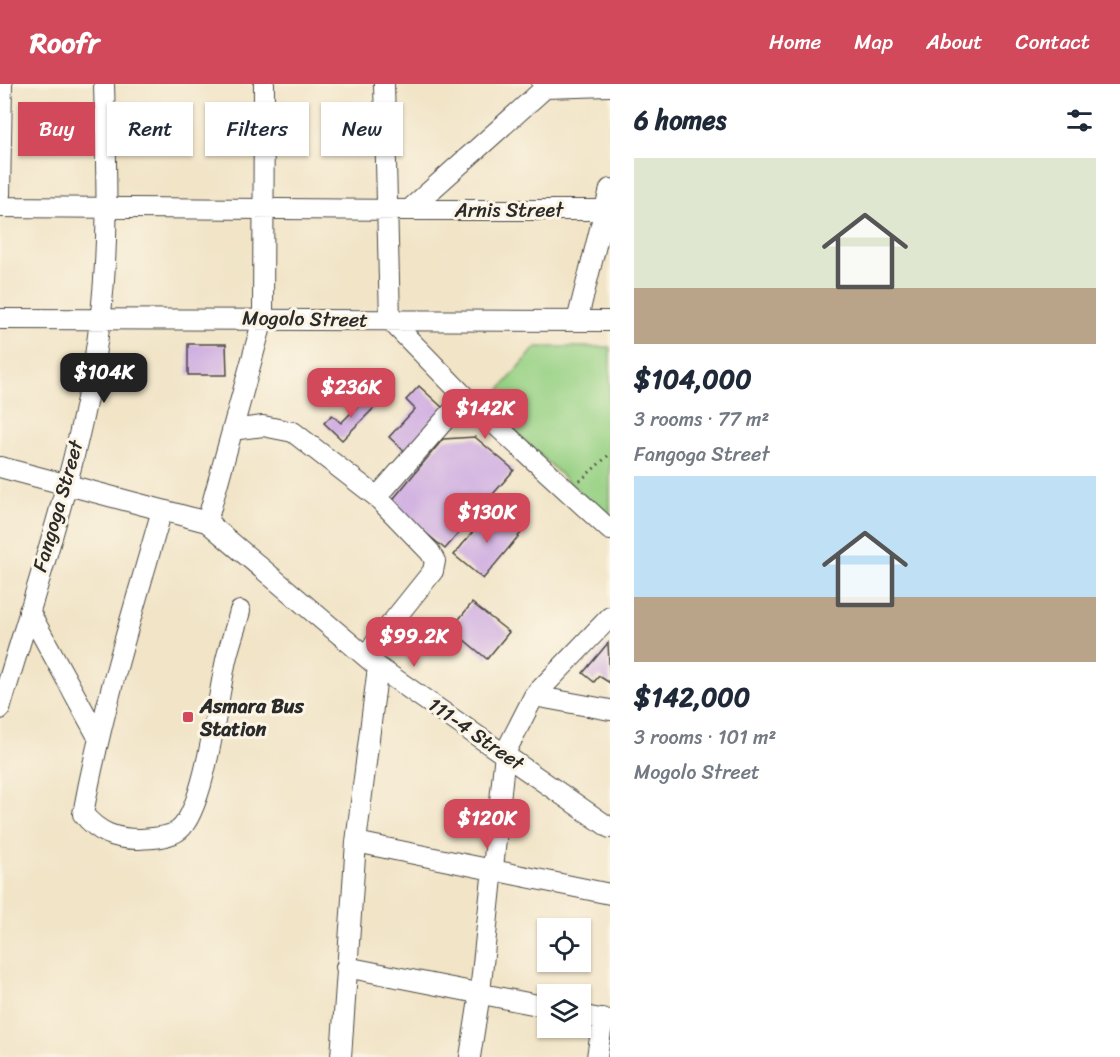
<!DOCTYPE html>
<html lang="en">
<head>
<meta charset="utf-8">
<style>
  body { margin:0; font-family:Sriracha,sans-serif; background:#f6f6f7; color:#1f2937; height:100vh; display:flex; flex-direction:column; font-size:22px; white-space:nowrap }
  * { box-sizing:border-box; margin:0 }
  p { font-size:20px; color:#747a83 }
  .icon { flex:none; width:33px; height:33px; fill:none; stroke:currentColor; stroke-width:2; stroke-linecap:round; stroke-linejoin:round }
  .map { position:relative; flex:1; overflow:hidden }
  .drawer { display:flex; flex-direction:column; background:#fff; width:510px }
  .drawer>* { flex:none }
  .guide { position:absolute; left:18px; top:18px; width:501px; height:54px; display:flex; gap:12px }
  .tools { position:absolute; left:537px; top:834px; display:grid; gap:12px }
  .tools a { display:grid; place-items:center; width:54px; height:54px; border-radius:0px; background:#fff; box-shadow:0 2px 4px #0004; font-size:30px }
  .price { position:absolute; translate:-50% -51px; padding:0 14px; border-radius:12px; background:#d1495b; color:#fff; font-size:20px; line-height:39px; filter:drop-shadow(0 2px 3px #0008) }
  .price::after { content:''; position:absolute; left:50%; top:36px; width:18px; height:14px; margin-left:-9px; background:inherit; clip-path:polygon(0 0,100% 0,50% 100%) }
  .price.on { background:#222; color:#fff }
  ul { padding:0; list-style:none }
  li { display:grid; align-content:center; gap:12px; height:318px; padding:0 24px }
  li span { display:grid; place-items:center; height:186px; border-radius:0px; color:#555 }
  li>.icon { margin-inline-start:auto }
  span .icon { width:108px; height:108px; fill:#fffc; stroke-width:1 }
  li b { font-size:26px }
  h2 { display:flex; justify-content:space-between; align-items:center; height:72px; padding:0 24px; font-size:26px }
  .chip { padding:0 21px; border-radius:0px; background:#fff; box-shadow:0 2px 4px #0004; font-size:21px; line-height:54px }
  .chip.on { background:#d1495b; color:#fff }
  header { display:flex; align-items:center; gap:36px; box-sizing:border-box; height:84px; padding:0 30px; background:#d1495b; color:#fff }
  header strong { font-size:28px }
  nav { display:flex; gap:33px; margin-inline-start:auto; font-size:21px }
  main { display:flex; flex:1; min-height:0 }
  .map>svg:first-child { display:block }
  .green { fill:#97d184; stroke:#617e58; stroke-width:1.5 }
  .building { fill:#cca9e1 }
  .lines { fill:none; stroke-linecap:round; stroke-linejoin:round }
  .minor-casing { stroke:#494742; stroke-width:22 }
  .path { stroke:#494742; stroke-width:3; stroke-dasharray:1.5 4.5; stroke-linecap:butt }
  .minor { stroke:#fff; stroke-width:20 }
  .poi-dot { fill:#d1495b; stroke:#fcf5e5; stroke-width:2 }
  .labels { text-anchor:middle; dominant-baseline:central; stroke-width:6; stroke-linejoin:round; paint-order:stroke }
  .street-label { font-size:20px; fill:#2b2b2b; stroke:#fcf5e5 }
  .poi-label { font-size:20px; font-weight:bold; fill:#2b2b2b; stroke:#fcf5e5; text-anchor:start }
</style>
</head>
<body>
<header>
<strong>Roofr</strong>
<nav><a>Home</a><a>Map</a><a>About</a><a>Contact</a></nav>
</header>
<main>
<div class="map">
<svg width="610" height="973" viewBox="0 0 610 973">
  <rect width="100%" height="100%" fill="#fcf5e5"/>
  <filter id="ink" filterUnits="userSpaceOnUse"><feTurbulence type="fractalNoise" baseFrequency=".0167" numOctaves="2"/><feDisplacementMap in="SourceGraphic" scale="12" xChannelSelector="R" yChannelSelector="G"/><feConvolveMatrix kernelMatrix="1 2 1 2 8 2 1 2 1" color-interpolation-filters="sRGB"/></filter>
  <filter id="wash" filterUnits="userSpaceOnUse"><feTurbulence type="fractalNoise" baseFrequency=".008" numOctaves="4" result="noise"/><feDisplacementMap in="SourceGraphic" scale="24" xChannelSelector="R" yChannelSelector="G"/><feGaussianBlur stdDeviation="1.35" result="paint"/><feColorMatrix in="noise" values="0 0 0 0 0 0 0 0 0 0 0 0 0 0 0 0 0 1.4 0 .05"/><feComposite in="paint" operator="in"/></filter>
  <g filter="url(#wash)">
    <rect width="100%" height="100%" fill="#f1e4c7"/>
    <!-- green -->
    <path class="green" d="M536,263h74v174l-123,-116z"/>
    <g id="blocks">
      <!-- building -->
      <path class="building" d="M188,260h38l1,31h-39z
        M419,302l25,23 -40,42 -15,-14 26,-28 -9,-9z
        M368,312l9,9 -35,35 -18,-17 8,-8 9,8z
        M475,353l39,33 -69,79 -55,-46 53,-64z
        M491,425l30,24 -38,46 -29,-24z
        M472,519l37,29 -22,27 -36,-30z
        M608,559l2,40 -11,-7 -5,6 -11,-9z"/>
    </g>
  </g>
  <g filter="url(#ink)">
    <use href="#blocks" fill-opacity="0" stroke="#494742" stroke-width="1.5"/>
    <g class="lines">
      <!-- minor casing -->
      <g class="minor-casing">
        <path id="minor" d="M384,0l6,236 75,77 145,133
          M545,4l65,-2
          M0,111l2,-111
          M0,123l409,3 136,-122 -3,-4
          M409,126h201
          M0,235l610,2
          M577,237l33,-132
          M232,346l31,-4 30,6 84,65 53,55 5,9 -2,10 -68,85
          M0,383l207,55 171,145 232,161
          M377,413l88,-100
          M162,426c-29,101 -60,201 -79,304 16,19 32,25 56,25 12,-1 30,-1 40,-9 26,-21 39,-134 47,-170 4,-17 10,-33 14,-49
          M207,438l56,-203 1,-235
          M29,527l70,128
          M534,612l76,14
          M0,625c37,-124 84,-260 100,-388 10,-78 6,-158 4,-237
          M356,758l254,52
          M346,883l202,40
          M580,931l30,6
          M341,973l15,-215 22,-175
          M470,973l10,-64 25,-240 29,-57 76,-79
          M597,973l6,-38"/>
      </g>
      <!-- path -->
      <path class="path" d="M580,397l30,-27"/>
      <!-- minor -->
      <use href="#minor" class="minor"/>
    </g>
  </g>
  <!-- markers -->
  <rect class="poi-dot" x="182" y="627" width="12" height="12" rx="3"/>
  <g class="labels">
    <!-- street labels -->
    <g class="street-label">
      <text x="509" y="126">Arnis Street</text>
      <text transform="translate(305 235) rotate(1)">Mogolo Street</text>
      <text transform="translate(58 422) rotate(-74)">Fangoga Street</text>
      <text transform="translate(476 650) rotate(35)">111-4 Street</text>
    </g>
    <!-- poi labels -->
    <g class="poi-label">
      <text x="200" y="622">Asmara Bus<tspan x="200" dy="23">Station</tspan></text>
    </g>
  </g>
</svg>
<div class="tools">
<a><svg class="icon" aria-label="locate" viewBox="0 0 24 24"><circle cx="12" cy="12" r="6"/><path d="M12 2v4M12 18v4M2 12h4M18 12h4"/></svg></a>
<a><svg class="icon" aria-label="layers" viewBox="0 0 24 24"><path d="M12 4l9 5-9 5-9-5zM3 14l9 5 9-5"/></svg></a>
</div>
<b class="price on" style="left:104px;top:320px">$104K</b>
<b class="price" style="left:351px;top:335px">$236K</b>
<b class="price" style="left:485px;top:356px">$142K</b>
<b class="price" style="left:487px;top:460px">$130K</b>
<b class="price" style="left:414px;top:584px">$99.2K</b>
<b class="price" style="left:487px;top:766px">$120K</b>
<div class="guide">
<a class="chip on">Buy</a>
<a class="chip">Rent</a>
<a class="chip">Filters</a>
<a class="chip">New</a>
</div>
</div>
<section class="drawer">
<h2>6 homes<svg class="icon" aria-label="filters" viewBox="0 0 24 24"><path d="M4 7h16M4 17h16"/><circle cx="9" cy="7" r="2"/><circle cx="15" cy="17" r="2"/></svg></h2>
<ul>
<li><span style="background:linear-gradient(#dfe7d0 70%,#b9a48a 0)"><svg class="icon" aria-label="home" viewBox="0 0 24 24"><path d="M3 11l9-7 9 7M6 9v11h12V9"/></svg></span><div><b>$104,000</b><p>3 rooms · 77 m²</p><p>Fangoga Street</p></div></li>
<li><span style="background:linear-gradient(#bfe0f5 65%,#b9a48a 0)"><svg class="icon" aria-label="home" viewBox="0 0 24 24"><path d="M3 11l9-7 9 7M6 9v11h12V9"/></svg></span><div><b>$142,000</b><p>3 rooms · 101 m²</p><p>Mogolo Street</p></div></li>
</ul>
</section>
</main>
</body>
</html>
